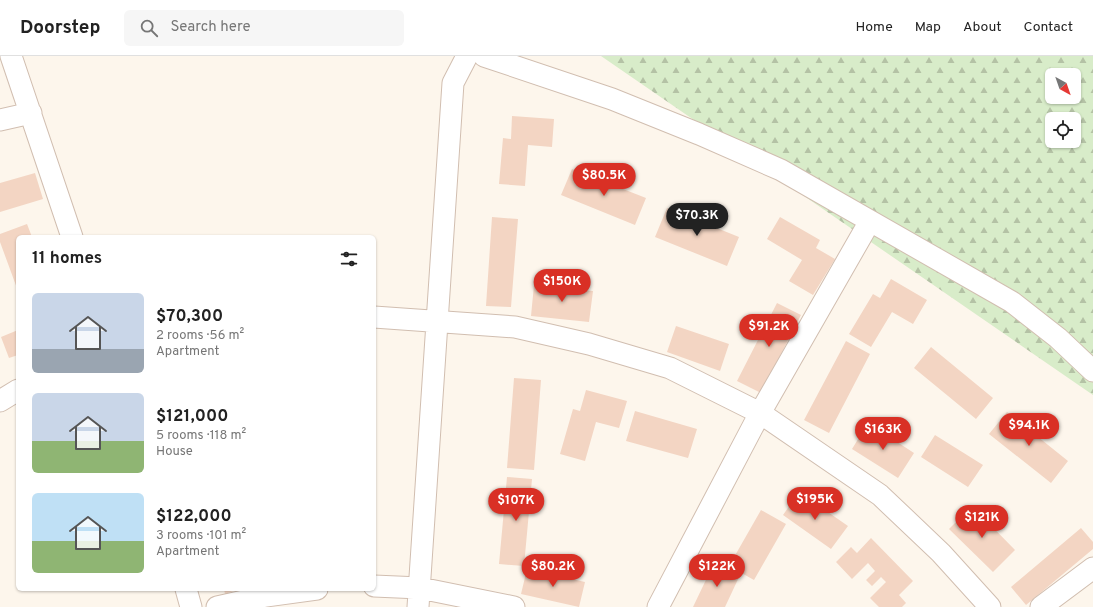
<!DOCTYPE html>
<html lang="en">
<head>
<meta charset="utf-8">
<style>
  body { margin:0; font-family:Overpass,sans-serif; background:#f6f6f6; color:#222; height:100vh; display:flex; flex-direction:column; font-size:15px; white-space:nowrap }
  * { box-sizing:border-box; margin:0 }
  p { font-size:13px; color:#767676 }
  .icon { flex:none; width:22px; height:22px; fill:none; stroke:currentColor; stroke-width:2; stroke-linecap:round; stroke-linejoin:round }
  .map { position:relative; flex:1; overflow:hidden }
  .drawer { position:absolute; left:16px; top:179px; width:360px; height:356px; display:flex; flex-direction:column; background:#fff; border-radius:6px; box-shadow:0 1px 3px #0004 }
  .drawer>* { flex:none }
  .needle { width:26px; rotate:140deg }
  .tools { position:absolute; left:1045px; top:12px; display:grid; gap:8px }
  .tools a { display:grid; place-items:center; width:36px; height:36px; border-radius:6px; background:#fff; box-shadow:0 1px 3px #0004; font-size:20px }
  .price { position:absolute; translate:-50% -34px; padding:0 9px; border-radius:14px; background:#d93025; color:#fff; font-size:13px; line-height:26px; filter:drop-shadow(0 1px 2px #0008) }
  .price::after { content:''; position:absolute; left:50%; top:24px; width:12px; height:9px; margin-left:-6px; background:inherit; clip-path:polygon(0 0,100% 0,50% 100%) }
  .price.active { background:#222; color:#fff }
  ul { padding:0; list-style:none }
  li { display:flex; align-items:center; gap:12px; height:100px; padding:0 16px }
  li span { display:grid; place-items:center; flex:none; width:112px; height:80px; border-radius:6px; color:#555 }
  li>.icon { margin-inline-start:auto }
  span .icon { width:48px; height:48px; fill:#fffc; stroke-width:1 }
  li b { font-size:17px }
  h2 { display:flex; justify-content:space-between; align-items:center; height:48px; padding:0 16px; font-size:17px }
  header { display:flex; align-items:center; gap:24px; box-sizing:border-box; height:56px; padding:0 20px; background:#fff; border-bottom:1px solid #e0e0e0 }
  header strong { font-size:19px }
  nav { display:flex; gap:22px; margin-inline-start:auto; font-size:14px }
  .search { width:280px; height:36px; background:#f6f6f6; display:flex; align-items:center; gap:10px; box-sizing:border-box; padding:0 14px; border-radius:6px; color:#767676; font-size:15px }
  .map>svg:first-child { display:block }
  .forest { fill:url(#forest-firs); fill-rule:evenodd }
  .building { fill:#f3d5c3 }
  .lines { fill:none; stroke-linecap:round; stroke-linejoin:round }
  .minor-casing { stroke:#d1beb0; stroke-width:23 }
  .minor { stroke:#fff; stroke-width:21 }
</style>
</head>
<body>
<header>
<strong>Doorstep</strong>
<div class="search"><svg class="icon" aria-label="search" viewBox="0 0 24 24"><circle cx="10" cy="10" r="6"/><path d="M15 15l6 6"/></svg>Search here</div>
<nav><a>Home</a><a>Map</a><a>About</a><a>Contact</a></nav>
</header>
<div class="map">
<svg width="1093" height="551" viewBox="0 0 1093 551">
  <defs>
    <pattern id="forest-firs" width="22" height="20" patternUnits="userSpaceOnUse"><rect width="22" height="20" fill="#d8ecc9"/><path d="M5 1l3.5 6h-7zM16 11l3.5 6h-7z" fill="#b4c2a5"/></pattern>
  </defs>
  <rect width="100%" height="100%" fill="#fdf6ec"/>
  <!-- forest -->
  <path class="forest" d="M601,0h492v339zM1052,19h22v22h-22zM1052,63h22v22h-22z"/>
  <!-- building -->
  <path class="building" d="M512,60l42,3 -2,28 -24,-2 -3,41 -26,-2 4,-46 8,1z
    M572,113l74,29 -11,27 -74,-30z
    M35,117l8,26 -43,13v-29z
    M667,152l72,29 -12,29 -72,-29z
    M492,161l26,2 -7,88 -25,-1z
    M780,161l40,23 -4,8 19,11 -22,36 -24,-14 13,-21 -35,-21z
    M27,168l5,13h-14v54l-18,-49v-8z
    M891,223l36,21 -14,24 -21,-12 -21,35 -22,-13 24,-40 7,4z
    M534,229l59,6 -4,31 -58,-6z
    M777,247l24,12 -40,78 -24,-12z
    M676,270l53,18 -9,27 -53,-19z
    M18,274v25l-9,3 -8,-21z
    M846,285l24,13 -41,79 -25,-13z
    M931,291l62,51 -17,21 -62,-51z
    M514,322l27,2 -7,90 -27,-2z
    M586,334l41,11 -8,27 -23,-6 -11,39 -25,-7 13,-45 7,2z
    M635,355l62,18 -9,29 -62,-17z
    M1007,356l61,49 -17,22 -62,-49z
    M868,367l46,30 -16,25 -46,-29z
    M935,379l48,30 -15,22 -47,-30z
    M507,421l25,2 -8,87 -25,-2z
    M799,436l49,34 -17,23 -48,-34z
    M972,450l43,44 -22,22 -44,-43z
    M761,454l25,14 -32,56 -25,-14z
    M1081,472l12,14v7l-67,56 -15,-18z
    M871,482l42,43 -14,14 7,8 -4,4h-23l-9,-9 16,-16 -5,-5 -9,9 -6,-6 9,-9 -7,-8 -16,16 -16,-17 15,-15 6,6z
    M714,507l26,12 -15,32h-32z
    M527,513l58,13 -6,25 -58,-13z
    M224,533h15l-14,5z"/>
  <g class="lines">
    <!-- minor casing -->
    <g class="minor-casing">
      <path id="minor" d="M11,0l61,181
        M484,0l128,43 87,35 82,36 231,132 46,36 35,33
        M0,64l31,-7
        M374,261l141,10 74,17 81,24 90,45 120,82 61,58 49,54
        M0,345l18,-11
        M374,530l46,2 94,19
        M186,533l5,18
        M217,551l49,-11 51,-7
        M418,551l35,-524 14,-27
        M658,551l102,-194 110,-192
        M1041,551l52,-39"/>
    </g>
    <!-- minor -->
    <use href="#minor" class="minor"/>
  </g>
</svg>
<div class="tools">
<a><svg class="needle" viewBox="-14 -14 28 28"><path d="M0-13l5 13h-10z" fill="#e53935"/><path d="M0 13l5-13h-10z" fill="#767676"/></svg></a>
<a><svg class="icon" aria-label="locate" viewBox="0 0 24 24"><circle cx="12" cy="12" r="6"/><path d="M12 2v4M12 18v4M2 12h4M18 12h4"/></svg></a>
</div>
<b class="price" style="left:604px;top:141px">$80.5K</b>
<b class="price active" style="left:697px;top:181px">$70.3K</b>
<b class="price" style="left:562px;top:247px">$150K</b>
<b class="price" style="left:769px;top:292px">$91.2K</b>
<b class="price" style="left:1029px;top:391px">$94.1K</b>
<b class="price" style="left:883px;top:395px">$163K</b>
<b class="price" style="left:815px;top:465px">$195K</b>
<b class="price" style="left:516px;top:466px">$107K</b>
<b class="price" style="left:982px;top:483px">$121K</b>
<b class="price" style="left:553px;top:532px">$80.2K</b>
<b class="price" style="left:717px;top:532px">$122K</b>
<section class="drawer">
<h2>11 homes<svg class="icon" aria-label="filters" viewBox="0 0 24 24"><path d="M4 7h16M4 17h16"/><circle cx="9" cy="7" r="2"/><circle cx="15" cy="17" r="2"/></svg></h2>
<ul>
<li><span style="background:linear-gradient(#c9d6e8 70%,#9aa5b1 0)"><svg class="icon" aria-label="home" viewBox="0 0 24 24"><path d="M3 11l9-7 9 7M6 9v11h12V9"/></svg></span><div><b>$70,300</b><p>2 rooms · 56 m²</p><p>Apartment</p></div></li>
<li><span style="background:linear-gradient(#c9d6e8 60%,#8fb573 0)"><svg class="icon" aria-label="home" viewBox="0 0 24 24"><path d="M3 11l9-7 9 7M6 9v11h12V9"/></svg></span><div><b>$121,000</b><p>5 rooms · 118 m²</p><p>House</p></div></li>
<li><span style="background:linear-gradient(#bfe0f5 60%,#8fb573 0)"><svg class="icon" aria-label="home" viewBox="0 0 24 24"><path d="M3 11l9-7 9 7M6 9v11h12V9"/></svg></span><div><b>$122,000</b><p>3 rooms · 101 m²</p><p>Apartment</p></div></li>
</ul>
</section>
</div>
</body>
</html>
